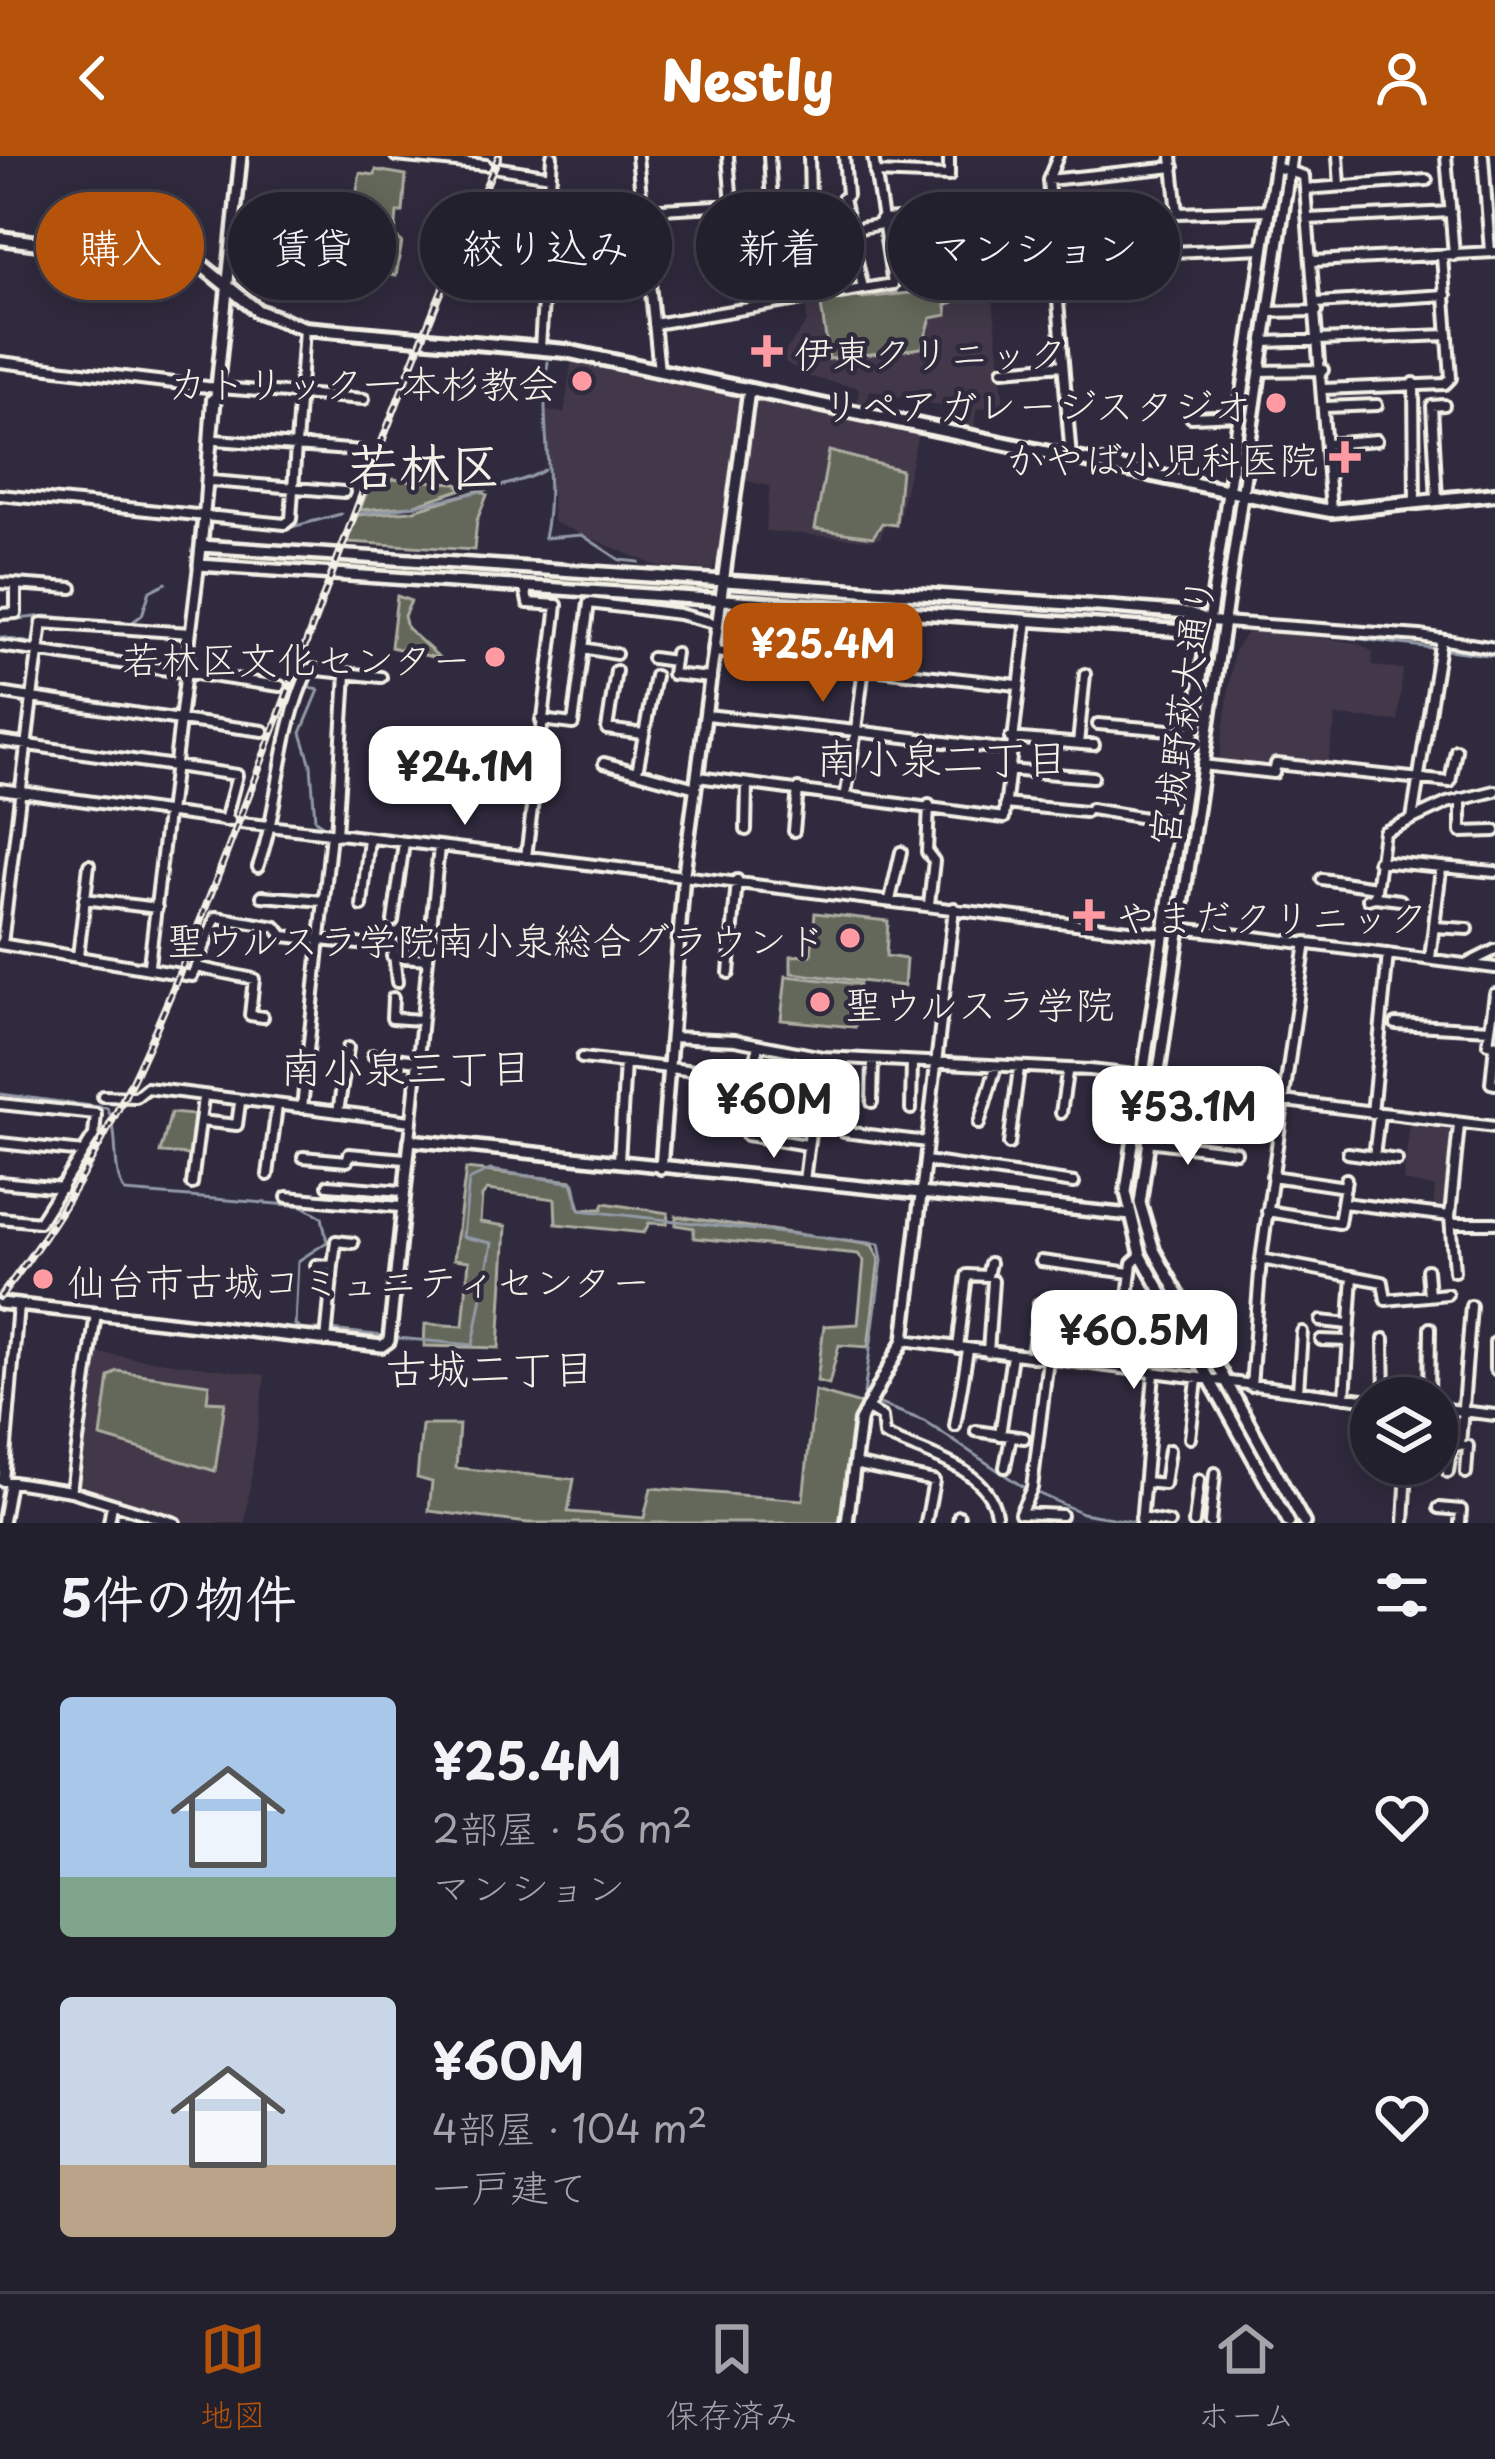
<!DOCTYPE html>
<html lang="ja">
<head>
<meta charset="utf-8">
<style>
  body { margin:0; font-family:"Playpen Sans","Klee One",sans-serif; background:#2f2d3a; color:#f1f3f6; height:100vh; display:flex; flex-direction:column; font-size:45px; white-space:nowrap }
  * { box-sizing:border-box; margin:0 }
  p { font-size:39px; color:#a3a3aa }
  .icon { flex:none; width:66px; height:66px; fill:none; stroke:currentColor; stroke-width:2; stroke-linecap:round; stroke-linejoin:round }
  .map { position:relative; height:1367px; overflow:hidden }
  .panel { display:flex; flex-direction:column; background:#23202e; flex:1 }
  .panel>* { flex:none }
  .banner { position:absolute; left:36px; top:36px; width:1425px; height:108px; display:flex; gap:24px }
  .tools { position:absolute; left:1350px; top:1221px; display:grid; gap:24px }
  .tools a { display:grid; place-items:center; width:108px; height:108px; border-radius:50%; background:#23202e; box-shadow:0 6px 30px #0003,0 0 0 3px #403e4a; font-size:60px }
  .price { position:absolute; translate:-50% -102px; padding:0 27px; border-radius:24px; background:#fff; color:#222; font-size:39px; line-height:78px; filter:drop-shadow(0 3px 6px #0008) }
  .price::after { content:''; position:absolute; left:50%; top:72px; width:36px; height:27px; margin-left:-18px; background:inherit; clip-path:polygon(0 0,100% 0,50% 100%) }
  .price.on { background:#b45309; color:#fff }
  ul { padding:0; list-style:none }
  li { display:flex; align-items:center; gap:36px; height:300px; padding:0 60px }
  li span { display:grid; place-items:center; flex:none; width:336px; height:240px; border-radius:12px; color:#555 }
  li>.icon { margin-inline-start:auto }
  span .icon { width:144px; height:144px; fill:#fffc; stroke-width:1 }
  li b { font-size:51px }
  h2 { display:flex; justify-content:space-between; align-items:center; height:144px; padding:0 60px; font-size:51px }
  .tag { padding:0 42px; border-radius:54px; background:#23202e; box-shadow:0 6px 30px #0003,0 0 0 3px #403e4a; font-size:42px; line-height:108px }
  .tag.on { background:#b45309; color:#fff }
  header { display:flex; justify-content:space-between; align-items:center; height:156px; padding:0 60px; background:#b45309; color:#fff; font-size:54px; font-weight:800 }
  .dock { display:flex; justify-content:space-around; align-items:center; height:168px; border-top:3px solid #403e4a; background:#23202e; font-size:33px; color:#a3a3aa }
  .dock a { display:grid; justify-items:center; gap:6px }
  .dock .on { color:#b45309 }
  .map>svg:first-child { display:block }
  .built { fill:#433948 }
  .green { fill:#64685a; stroke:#acaca1; stroke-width:3 }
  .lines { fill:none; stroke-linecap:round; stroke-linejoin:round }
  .stream { stroke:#929aa6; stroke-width:3 }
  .minor-tunnel { stroke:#4d4857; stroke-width:8; stroke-dasharray:8 4; stroke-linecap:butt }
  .minor-casing { stroke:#f4f1e8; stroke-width:16 }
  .tertiary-casing { stroke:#f4f1e8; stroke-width:18 }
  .secondary-casing { stroke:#f4f1e8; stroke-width:20 }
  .minor { stroke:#2f2a3d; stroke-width:8 }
  .tertiary { stroke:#2f2a3d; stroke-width:9 }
  .secondary { stroke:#2f2a3d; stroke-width:10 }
  .rail-casing { stroke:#f4f1e8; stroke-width:8 }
  .rail { stroke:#2f2a3d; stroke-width:3; stroke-dasharray:9; stroke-linecap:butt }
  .poi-dot { fill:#ff9aa2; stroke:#2f2a3d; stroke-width:4.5 }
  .labels { text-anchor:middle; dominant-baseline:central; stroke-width:9; stroke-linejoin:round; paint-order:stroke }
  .poi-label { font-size:39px; fill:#f4f1e8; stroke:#2f2a3d; text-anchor:end }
  .street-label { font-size:39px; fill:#f4f1e8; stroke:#2f2a3d }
  .neighbourhood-label { font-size:42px; fill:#f4f1e8; stroke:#2f2a3d }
  .district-label { font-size:51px; font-weight:bold; fill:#f4f1e8; stroke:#2f2a3d }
</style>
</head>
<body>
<header><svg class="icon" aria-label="back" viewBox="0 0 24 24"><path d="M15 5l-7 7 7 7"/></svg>Nestly<svg class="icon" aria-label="person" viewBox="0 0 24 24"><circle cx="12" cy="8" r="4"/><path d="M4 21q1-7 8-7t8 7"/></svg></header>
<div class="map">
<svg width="1495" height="1367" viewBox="0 0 1495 1367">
  <rect width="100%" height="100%" fill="#2f2a3d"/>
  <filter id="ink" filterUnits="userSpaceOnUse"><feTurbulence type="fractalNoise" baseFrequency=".00833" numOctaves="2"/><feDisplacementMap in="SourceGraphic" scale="24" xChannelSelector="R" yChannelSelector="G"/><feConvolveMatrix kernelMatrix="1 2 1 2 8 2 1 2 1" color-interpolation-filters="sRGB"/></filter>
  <g filter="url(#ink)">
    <!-- built -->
    <path class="built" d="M959,123l33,9 12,118 -28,3 -2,23 -9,-2 -2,-19 -93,-21 -4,15 -9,-2 2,-15 -49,-11 -30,-18 27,-37 -1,-18 144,-17z
      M572,204l171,35 -20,168 -9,-1 -1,8 -56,-4 -104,-44 -7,-111 18,2z
      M753,242l165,35 -21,94 -13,-1 -3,12 -11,2 -105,-9 5,-45 -28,-6z
      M1250,472l107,15 16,9 -1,14 31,3 -5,52 -62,-5 -9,51 -54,-5 -1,7 -53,-7 15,-111z
      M1410,968l44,7 -11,81 -10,-2 2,-23 -32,-6z
      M97,1197l168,22 -20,148h-58l-109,-33z"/>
    <!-- green -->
    <path class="green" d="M376,14l30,5 -3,37h-6l-2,25 7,5 -6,34 -40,-7 4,-27 -11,-6 11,-63 15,2z
      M896,132v4l-35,6 98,-10 1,11 -14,6 1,10 -16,3 -9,30 -93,11 -9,-61z
      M829,295l72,19 -5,55 -14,-2 -9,14 -58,-8z
      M372,322l84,5 6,6 -50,17 -52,4z
      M480,334l7,5 -10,25 -3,30 -127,-8 10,-27 54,-4z
      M221,396l288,23 -1,7 -288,-23z
      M546,418l161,14v7l-161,-14z
      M397,440l14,5 -7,15 3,12 34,31 -50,-12z
      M815,757l73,8 -2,35 20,3 -2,27 -113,-13v-17l20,-1z
      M786,820l73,8 -4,43 -74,-7z
      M171,957l23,2 -4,40 -30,-2z
      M466,1013l106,12 8,28h22l2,-6 64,10 -1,11 -18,-1 -5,10 -88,-9 -1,-25 -68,-9 -5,6 -2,26 26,4 -7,122 -75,-2 1,-22 38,2 6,-65 -15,-2z
      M676,1060l196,29 7,14 -11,88 -29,-2 -10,39 -12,-3 7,-55 34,-2 6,-63 -6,-7 -164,-16v-10l-18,-3z
      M117,1215l92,13 -2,17 18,1 -10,69 -114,-34 8,-60z
      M815,1235l46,13 -18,119h-315l-99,-12 3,-29 -15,-4 5,-53h37l-3,43 118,11 -6,33 76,6 7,-30 152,12z"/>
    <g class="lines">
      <!-- stream -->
      <path class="stream" d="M548,206c-10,59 9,118 -4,176l38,-3 38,25 19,2
        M361,357c32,-2 161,-27 183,-43
        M288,372l53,-14
        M811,439l305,20
        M0,465l45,-5 85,8 12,-9 8,-24 16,-8
        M1298,475l197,25
        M0,481l110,21
        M209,516l72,10
        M294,528l25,6 -18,43 10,32 4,55 15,10
        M0,938l107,14c14,26 3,61 18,84l178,14 19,11 5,25 -29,19 -3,64 6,5h23
        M331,1174l53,6
        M397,1182l76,7 19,-102 -29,-6 6,-57 21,-10 84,13 5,27 300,34 3,16 -18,134
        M877,1247l47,18 102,68
        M1035,1336l47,21 53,9"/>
      <!-- minor-tunnel -->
      <path class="minor-tunnel" d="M263,575l12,2"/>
      <!-- minor casing -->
      <g class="minor-casing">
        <path id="minor" d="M396,0l90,9
          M637,0l22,215
          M728,0l4,49
          M769,0l3,47 21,96
          M809,0l1,44 21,93
          M844,0l3,39
          M1058,0l-10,24 23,278
          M1172,0l6,57 91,-3
          M1338,0l2,30
          M1446,0l8,99
          M1483,0l7,96
          M1276,11l28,9 27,335
          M499,12l52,8
          M875,17l74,3v-20
          M1048,24l126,-13
          M1305,33l122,-9
          M843,42l20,90
          M1008,44l8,83
          M642,54l130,-7
          M938,61l6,67
          M1308,63l143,-7
          M880,64l58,-3 7,-7 52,1
          M850,74l31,-6
          M819,84l32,-7
          M1056,101l207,-9
          M1314,105l181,-9
          M983,129l76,-2
          M1316,147l130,-8
          M1269,156l48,-1
          M654,168l239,-40 -20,-128
          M1265,186l183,-7
          M540,192l12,-192
          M0,206l207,25 157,12
          M1003,214l60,-5
          M1260,215l63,-1
          M1414,227l1,120
          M1324,233l121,-5 6,-6 -9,-122
          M216,241l-12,120 8,-118z
          M1325,251l52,-2
          M1191,261l48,-2
          M216,284l146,11
          M1327,288l50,-4
          M211,325l133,11
          M0,339l285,29 6,-5 13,-191
          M1437,344l-5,-94 12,-1
          M199,409l-19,155 83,11
          M0,427l72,5
          M525,431l3,16 29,2 -31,252
          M0,458l16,-1v-28
          M1210,465l210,15 75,12
          M0,490l280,40
          M583,492l33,6
          M715,496l302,33
          M675,497l-3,21 39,4
          M652,502l22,3
          M616,515l-9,58 36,5
          M0,537l32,5 -30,246
          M706,559l150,16 15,-121
          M541,564l32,4 16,-121 90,11 39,10
          M1098,568l96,8
          M1010,582l84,7
          M0,585l237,34 -12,46
          M1078,588l7,-70
          M604,607l92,25
          M1202,609l72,8 2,-9 174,18 6,-32
          M1007,614l86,7
          M637,616l18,-96
          M698,621l306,41 23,-198
          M0,633l230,32
          M846,637l10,-62 153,19
          M1461,643v33l34,-1
          M1005,648l80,8
          M929,649l-2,47 7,9 -5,43
          M1091,653l90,15
          M169,658l11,-94 -148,-22 10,-75 148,10
          M1412,663l29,-180
          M241,667c308,34 615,77 923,111l14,-6 38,4 279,36
          M746,674l1,-46
          M794,675l4,-42
          M336,679l10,-161
          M1378,705l117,11
          M258,711c23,-66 20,-134 51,-198l72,8
          M1322,723l54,8
          M262,740l62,5
          M1375,741l25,3
          M84,743l73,9
          M1368,743l7,-2 9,-65 63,-29 48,-12
          M890,744l11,-48
          M362,750l7,-68
          M393,765l11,-78
          M1434,771l34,2
          M0,788l192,32 24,-59 60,10 7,9 76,8
          M393,788l4,38
          M78,800l11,-91
          M392,800l35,3
          M1430,802l11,-89
          M1469,807l26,-13
          M149,809l18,-151
          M196,811l58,12 -4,36 13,2
          M729,817l8,-93
          M1495,838l-7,49 7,1
          M393,842l-1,20 28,2
          M1396,868l94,5
          M671,881l64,3 88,17 267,13 44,5 22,10 339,42
          M1495,888l-4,39 4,1
          M757,892l1,53
          M373,899l44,6
          M582,902l130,15 9,9 -2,19
          M103,940l33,1 11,-9 264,33
          M872,946l1,-41
          M0,948l96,10 -2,21 -55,87 -39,-4
          M302,952l29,-274
          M772,952l40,8 -8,65
          M911,953l1,-46
          M338,956l10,-64
          M820,956l3,-55
          M1061,957l6,-40
          M1372,957l16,-159
          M200,965l37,4 3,-22
          M979,968l17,-57
          M844,976l83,10
          M747,979l60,10
          M410,984l29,-293
          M1148,985l88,11
          M0,987l83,9
          M1009,988l10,-76
          M1348,997l49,7
          M303,1001l44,4 2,-7 56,5
          M1374,1001l5,-42
          M619,1005l6,-98
          M926,1005l148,22
          M268,1019l9,-69
          M1272,1020l73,11
          M0,1026l62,6
          M192,1028l11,-86
          M328,1029l74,6
          M921,1039l33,-287
          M287,1041l113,10
          M1343,1047l107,13 9,-91
          M1267,1055l72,12 7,-44
          M1450,1060l4,55
          M1453,1067h42
          M1261,1103l122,23 3,18 61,-6
          M1041,1105l89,12
          M316,1109l17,1 -7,75
          M333,1110l3,-25 17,2
          M1427,1114l2,25
          M1126,1159l6,-52 9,-8
          M1321,1165l28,3
          M1384,1183l1,59
          M904,1184l467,60
          M1321,1184l27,1
          M1495,1187v26
          M958,1192l9,-73 20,1 3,-13
          M988,1196l5,-71
          M1032,1201l7,-53 87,11 -5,53
          M1048,1203l-16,129 -12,25 41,2
          M1251,1230l10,-127 45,-317
          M1298,1235l4,-59
          M1345,1241l8,-121
          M1429,1242l1,-70
          M866,1252l16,9 2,18c35,18 104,31 112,79
          M1437,1252l58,7
          M955,1270l13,-76
          M976,1275l48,7
          M1000,1279l12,-80
          M1190,1282l7,-58
          M1460,1289l11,-139
          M854,1308l80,17 -8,42
          M1005,1311l6,-30
          M1448,1316l4,-27 16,1 -2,27
          M0,1324l71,11 104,32
          M3,1325l15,-176
          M1145,1326l19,2 5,-34
          M71,1335l25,-178
          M1439,1352l22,2 -1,13
          M1141,1362l28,5
          M3,1365l7,-39
          M109,1367l3,-18
          M958,1367l1,-7
          M1141,1367l13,-149
          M1194,1367l5,-43
          M1210,1367l5,-50
          M1404,1367l2,-36"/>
      </g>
      <!-- tertiary casing -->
      <g class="tertiary-casing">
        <path id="tertiary" d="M1277,0l-151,1036 15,63 148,268
          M1291,0l-151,1047 14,47 150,273
          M216,241l25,-241
          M204,361l-5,48 988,66 23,-10
          M201,390l898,60 90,7 21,8
          M661,1012l23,-295 65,-483
          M0,1147l382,43 7,-5 21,-201 721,75
          M847,1367l13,-102 44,-81 17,-145"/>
      </g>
      <!-- secondary casing -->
      <g class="secondary-casing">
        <path id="secondary" d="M0,82l200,26 58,47 46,17 262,23 720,152 45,8 164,-17"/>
      </g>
      <!-- minor -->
      <use href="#minor" class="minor"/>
      <!-- tertiary -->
      <use href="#tertiary" class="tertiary"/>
      <!-- secondary -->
      <use href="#secondary" class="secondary"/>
      <!-- rail casing -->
      <g class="rail-casing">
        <path id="rail" d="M0,1141c116,-146 177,-315 243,-487 84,-219 161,-440 256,-654"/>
      </g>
      <!-- rail -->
      <use href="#rail" class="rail"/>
    </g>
  </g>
  <!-- markers -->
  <g class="poi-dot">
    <path d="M761 177h12v12h12v12h-12v12h-12v-12h-12v-12h12z"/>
    <circle cx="582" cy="225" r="12"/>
    <circle cx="1276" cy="247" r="12"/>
    <path d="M1339 283h12v12h12v12h-12v12h-12v-12h-12v-12h12z"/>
    <circle cx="495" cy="501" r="12"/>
    <path d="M1083 741h12v12h12v12h-12v12h-12v-12h-12v-12h12z"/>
    <circle cx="850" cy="782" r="12"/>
    <circle cx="820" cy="846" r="12"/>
    <circle cx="43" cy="1123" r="12"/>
  </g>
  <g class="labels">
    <!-- poi labels -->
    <g class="poi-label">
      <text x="794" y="195" text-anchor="start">伊東クリニック</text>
      <text x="558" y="225">カトリック一本杉教会</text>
      <text x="1252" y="247">リペアガレージスタジオ</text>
      <text x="1318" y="301">かやば小児科医院</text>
      <text x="471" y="501">若林区文化センター</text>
      <text x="1116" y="759" text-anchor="start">やまだクリニック</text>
      <text x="826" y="782">聖ウルスラ学院南小泉総合グラウンド</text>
      <text x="844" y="846" text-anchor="start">聖ウルスラ学院</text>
      <text x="67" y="1123" text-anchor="start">仙台市古城コミュニティセンター</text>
    </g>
    <!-- street labels -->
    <g class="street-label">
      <text transform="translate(1180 555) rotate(-82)">宮城野萩大通り</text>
    </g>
    <!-- neighbourhood labels -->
    <g class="neighbourhood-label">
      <text x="942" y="600">南小泉二丁目</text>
      <text x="406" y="909">南小泉三丁目</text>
      <text x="490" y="1210">古城二丁目</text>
    </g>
    <!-- district labels -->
    <g class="district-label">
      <text x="424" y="307">若林区</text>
    </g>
  </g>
</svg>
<div class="tools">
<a><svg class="icon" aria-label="layers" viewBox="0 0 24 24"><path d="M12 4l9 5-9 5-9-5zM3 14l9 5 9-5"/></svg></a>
</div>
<b class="price on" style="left:823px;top:549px">¥25.4M</b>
<b class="price" style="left:465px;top:672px">¥24.1M</b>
<b class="price" style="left:774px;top:1005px">¥60M</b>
<b class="price" style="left:1188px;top:1012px">¥53.1M</b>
<b class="price" style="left:1134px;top:1236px">¥60.5M</b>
<div class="banner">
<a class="tag on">購入</a>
<a class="tag">賃貸</a>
<a class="tag">絞り込み</a>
<a class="tag">新着</a>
<a class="tag">マンション</a>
</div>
</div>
<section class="panel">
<h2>5件の物件<svg class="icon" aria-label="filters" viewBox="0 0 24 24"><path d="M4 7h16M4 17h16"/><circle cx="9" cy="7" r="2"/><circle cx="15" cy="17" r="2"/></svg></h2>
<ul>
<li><span style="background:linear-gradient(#a9c7e8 75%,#7fa58c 0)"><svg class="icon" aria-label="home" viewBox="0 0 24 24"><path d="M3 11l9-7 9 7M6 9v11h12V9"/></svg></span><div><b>¥25.4M</b><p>2部屋 · 56 m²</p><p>マンション</p></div><svg class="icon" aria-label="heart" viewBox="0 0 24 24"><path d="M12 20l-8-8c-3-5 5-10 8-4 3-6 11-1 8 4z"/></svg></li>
<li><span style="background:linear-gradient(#c9d6e8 70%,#b9a48a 0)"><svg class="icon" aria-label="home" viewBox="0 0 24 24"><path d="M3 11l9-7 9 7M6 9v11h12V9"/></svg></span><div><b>¥60M</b><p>4部屋 · 104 m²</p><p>一戸建て</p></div><svg class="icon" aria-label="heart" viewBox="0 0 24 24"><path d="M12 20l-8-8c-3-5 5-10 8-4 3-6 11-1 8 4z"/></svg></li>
</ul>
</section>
<nav class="dock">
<a class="on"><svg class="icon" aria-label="map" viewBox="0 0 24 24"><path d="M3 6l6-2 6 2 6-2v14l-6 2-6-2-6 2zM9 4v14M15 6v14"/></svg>地図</a>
<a><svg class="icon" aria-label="saved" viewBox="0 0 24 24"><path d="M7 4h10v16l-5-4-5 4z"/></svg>保存済み</a>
<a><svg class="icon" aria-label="home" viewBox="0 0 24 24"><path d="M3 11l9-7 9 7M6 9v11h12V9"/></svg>ホーム</a>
</nav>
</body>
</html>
